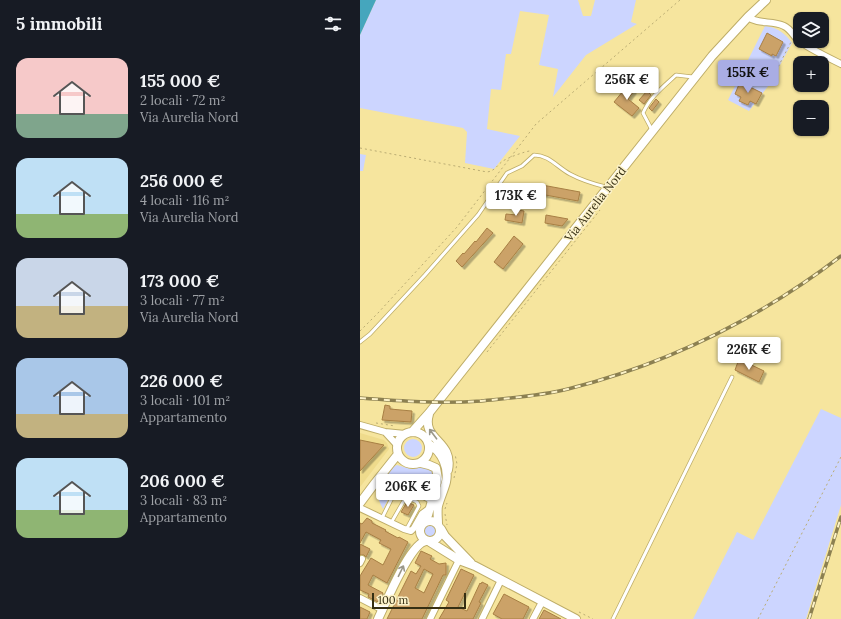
<!DOCTYPE html>
<html lang="it">
<head>
<meta charset="utf-8">
<style>
  body { margin:0; font-family:Lora,serif; background:#242831; color:#f1f3f6; height:100vh; display:flex; flex-direction:column; font-size:15px; white-space:nowrap }
  * { box-sizing:border-box; margin:0 }
  p { font-size:13px; color:#9ea1a6 }
  .icon { flex:none; width:22px; height:22px; fill:none; stroke:currentColor; stroke-width:2; stroke-linecap:round; stroke-linejoin:round }
  .map { position:relative; flex:1; overflow:hidden }
  .details { display:flex; flex-direction:column; background:#171b24; width:360px }
  .details>* { flex:none }
  .tools { position:absolute; left:433px; top:12px; display:grid; gap:8px }
  .tools a { display:grid; place-items:center; width:36px; height:36px; border-radius:8px; background:#171b24; box-shadow:0 1px 3px #0004; font-size:20px }
  .scale { position:absolute; left:12px; bottom:10px; width:94px; box-sizing:border-box; padding-left:4px; border:2px solid #362f13; border-top:0; font-size:11px; line-height:14px; white-space:nowrap; color:#362f13; -webkit-text-stroke:3px #fcf2c9; paint-order:stroke }
  .price { position:absolute; translate:-50% -34px; padding:0 9px; border-radius:4px; background:#fff; color:#222; font-size:13px; line-height:26px; filter:drop-shadow(0 1px 2px #0008) }
  .price::after { content:''; position:absolute; left:50%; top:24px; width:12px; height:9px; margin-left:-6px; background:inherit; clip-path:polygon(0 0,100% 0,50% 100%) }
  .price.current { background:#a9ade4; color:#111 }
  ul { padding:0; list-style:none }
  li { display:flex; align-items:center; gap:12px; height:100px; padding:0 16px }
  li span { display:grid; place-items:center; flex:none; width:112px; height:80px; border-radius:12px; color:#555 }
  li>.icon { margin-inline-start:auto }
  span .icon { width:48px; height:48px; fill:#fffc; stroke-width:1 }
  li b { font-size:17px }
  h2 { display:flex; justify-content:space-between; align-items:center; height:48px; padding:0 16px; font-size:17px }
  main { display:flex; flex:1; min-height:0 }
  .map>svg:first-child { display:block }
  .built { fill:#efdb8c }
  .green { fill:#ccd5ff }
  .water { fill:#45a6bd }
  .building { fill:#cba267; stroke:#a77f44; fill-rule:evenodd; filter:url(#shadow) }
  .lines { fill:none; stroke-linecap:round; stroke-linejoin:round }
  .lane-casing { stroke:#bead68; stroke-width:4.5 }
  .street-casing { stroke:#bead68; stroke-width:8 }
  .secondary-casing { stroke:#bead68; stroke-width:10 }
  .path { stroke:#baac73; stroke-width:1; stroke-dasharray:2 3; stroke-linecap:butt }
  .lane { stroke:#fff; stroke-width:3 }
  .street { stroke:#fff; stroke-width:6 }
  .secondary { stroke:#fff; stroke-width:8 }
  .rail-casing { stroke:#8c8051; stroke-width:3.5 }
  .rail { stroke:#fcf2c9; stroke-width:2; stroke-dasharray:6; stroke-linecap:butt }
  .oneway { stroke:#9a9789 }
  .labels { text-anchor:middle; dominant-baseline:central; stroke-width:3; stroke-linejoin:round; paint-order:stroke }
  .street-label { font-size:12px; fill:#362f13; stroke:#fcf2c9 }
</style>
</head>
<body>
<main>
<section class="details">
<h2>5 immobili<svg class="icon" aria-label="filters" viewBox="0 0 24 24"><path d="M4 7h16M4 17h16"/><circle cx="9" cy="7" r="2"/><circle cx="15" cy="17" r="2"/></svg></h2>
<ul>
<li><span style="background:linear-gradient(#f6c9c9 70%,#7fa58c 0)"><svg class="icon" aria-label="home" viewBox="0 0 24 24"><path d="M3 11l9-7 9 7M6 9v11h12V9"/></svg></span><div><b>155 000 €</b><p>2 locali · 72 m²</p><p>Via Aurelia Nord</p></div></li>
<li><span style="background:linear-gradient(#bfe0f5 70%,#8fb573 0)"><svg class="icon" aria-label="home" viewBox="0 0 24 24"><path d="M3 11l9-7 9 7M6 9v11h12V9"/></svg></span><div><b>256 000 €</b><p>4 locali · 116 m²</p><p>Via Aurelia Nord</p></div></li>
<li><span style="background:linear-gradient(#c9d6e8 60%,#c2b280 0)"><svg class="icon" aria-label="home" viewBox="0 0 24 24"><path d="M3 11l9-7 9 7M6 9v11h12V9"/></svg></span><div><b>173 000 €</b><p>3 locali · 77 m²</p><p>Via Aurelia Nord</p></div></li>
<li><span style="background:linear-gradient(#a9c7e8 70%,#c2b280 0)"><svg class="icon" aria-label="home" viewBox="0 0 24 24"><path d="M3 11l9-7 9 7M6 9v11h12V9"/></svg></span><div><b>226 000 €</b><p>3 locali · 101 m²</p><p>Appartamento</p></div></li>
<li><span style="background:linear-gradient(#bfe0f5 65%,#8fb573 0)"><svg class="icon" aria-label="home" viewBox="0 0 24 24"><path d="M3 11l9-7 9 7M6 9v11h12V9"/></svg></span><div><b>206 000 €</b><p>3 locali · 83 m²</p><p>Appartamento</p></div></li>
</ul>
</section>
<div class="map">
<svg width="481" height="619" viewBox="0 0 481 619">
  <defs>
    <filter id="shadow"><feDropShadow dx="2.5" dy="2.5" stdDeviation="0" flood-color="#0004"/></filter>
  </defs>
  <rect width="100%" height="100%" fill="#f6e59e"/>
  <!-- built -->
  <path class="built" d="M0,433l24,7 3,3 2,6 -29,38z"/>
  <!-- green -->
  <path class="green" d="M16,0h202l5,16h8l4,-16h41l-5,22 6,2 -51,31 -33,42 5,-28 -19,-4 10,-50 -29,-4 -9,43h-5l-5,36 -10,-1 -4,40 33,7 -26,33 -29,-6 2,-31 -4,-4 -103,-20v-73z
    M405,26c12,1 21,8 27,17l-23,42 -20,26 -21,-11z
    M0,154l6,1 -3,16h-3z
    M461,409l20,9v87l-35,114h-113l44,-87 16,8z
    M44 448a9 9 0 1 1 18 0a9 9 0 1 1-18 0Z
    M37,465l14,4 13,-2 9,3 3,7 -6,21h-2l2,-5 -30,-16 -17,32c-8,-14 -7,-24 4,-36 3,-3 5,-6 10,-8z
    M63 531a7 7 0 1 1 14 0a7 7 0 1 1-14 0Z"/>
  <!-- water -->
  <path class="water" d="M0,0h16l-16,35z"/>
  <!-- building -->
  <path class="building" d="M407,33l16,9 -7,14 -4,-2v2l-13,-7z
    M393,62l9,5 2,-5 9,4 -7,14 -2,-1 -2,3 -11,-6 1,-4 -3,-2z
    M380,82l22,11 -6,11 -6,-3 -2,4 -9,-4 2,-4 -6,-3z
    M268,85l6,6 -6,8 11,9 -7,8 -18,-14z
    M287,91l4,4 -7,9 -5,-4z
    M296,99l3,3 -7,9 -3,-3z
    M182,185l38,7 -2,9 -38,-7z
    M158,210l6,1 -2,12 -17,-3 1,-6 11,1z
    M186,215l22,4 -6,7 -17,-3z
    M127,228l6,5 -31,34 -6,-6 7,-8 1,1 11,-13 1,1z
    M154,236l9,8 -20,25 -9,-7z
    M379,359l25,12 -5,11 -24,-12z
    M25,405l5,1v3l22,2 -1,11 -29,-2z
    M0,440l24,5 -24,26z
    M47,502l7,3 -6,10 -7,-3z
    M7,518l5,3v2l14,7 -1,1 13,7 1,-1 9,5 -21,41 -14,-8 -5,10 15,8 -5,9 -10,-5 1,-3 -9,-4v-14l11,-18 12,7 8,-16 -12,-6 2,-3 -15,-8 -6,11v-20l2,1z
    M0,544l10,5 -4,8 -2,-2h-4z
    M61,551l11,5 -2,3 9,5 7,-1v12h-3l-21,44h-35l24,-48 5,3 5,-8 -6,-3zM64,569l9,5 -9,19 -9,-5z
    M101,569l13,6 -16,32 9,4 13,-28 1,1 1,-2 6,3 -9,17 2,1 -8,16h-34l10,-17 -3,-2z
    M144,594l25,13 -6,12h-21l-9,-5z
    M0,607l10,5 -3,7h-7z
    M184,610l17,9h-22z"/>
  <g class="lines">
    <!-- lane casing -->
    <g class="lane-casing">
      <path id="lane" d="M292,130l-9,-17c7,-16 20,-26 33,-38l17,2
        M0,342l10,-8 55,-59 53,-60 29,-42 15,-7 12,-11c15,0 23,12 36,19 11,6 24,10 36,13
        M22,518l17,-34 32,18
        M31,523l15,-26 11,5 2,4 -13,24
        M253,619l119,-242"/>
    </g>
    <!-- street casing -->
    <g class="street-casing">
      <path id="street" d="M388,17c11,8 24,3 36,9 7,3 10,11 15,15 13,9 28,16 42,23
        M0,425l25,7 20,2
        M26,433l11,12
        M0,508l44,21 7,2 3,-3 8,-14 8,-6
        M0,563l2,-4
        M0,598l23,12
        M70,619l29,-59
        M122,619l19,-39
        M173,619l9,-17"/>
    </g>
    <!-- secondary casing -->
    <g class="secondary-casing">
      <path id="secondary" d="M69,414c-8,27 25,26 19,56
        M37 448a16 16 0 1 1 32 0a16 16 0 1 1-32 0Z
        M52,432l17,-19 283,-357 36,-39 18,-17
        M70,445c12,7 19,23 16,37 -2,8 -6,16 -8,24 -1,6 0,12 0,18
        M61,463l8,2 7,3 2,11 -10,36 -5,8
        M0,503l15,-20 23,-29
        M60 531a10 10 0 1 1 20 0a10 10 0 1 1-20 0Z
        M81,529l4,7 26,27
        M70,542l29,18 16,6 101,53
        M18,619c8,-16 32,-76 48,-78"/>
    </g>
    <!-- path -->
    <path class="path" d="M407,83l8,-10 16,-31
      M0,148l127,24c8,-1 10,-7 16,-11 4,-3 23,-10 27,-10
      M0,331l18,-18 79,-86 79,-103 144,-124
      M127,352l113,-142
      M16,423l19,3
      M94,478l3,-14 -2,-10
      M85,509l2,-6
      M85,514l2,11
      M219,612l14,7
      M398,619l83,-162"/>
    <!-- lane -->
    <use href="#lane" class="lane"/>
    <!-- street -->
    <use href="#street" class="street"/>
    <!-- secondary -->
    <use href="#secondary" class="secondary"/>
    <!-- rail casing -->
    <g class="rail-casing">
      <path id="rail" d="M0,398c40,3 81,6 121,3 29,-3 59,-5 87,-12 99,-25 192,-71 273,-133
        M449,619l32,-102"/>
    </g>
    <!-- rail -->
    <use href="#rail" class="rail"/>
  </g>
  <!-- one-way arrows -->
  <defs><path id="oneway-shaft" d="M-6 0H5M1.5-3L5.5 0L1.5 3" fill="none" stroke-width="1.6" stroke-linecap="round" stroke-linejoin="round"/></defs>
  <g class="oneway">
    <use href="#oneway-shaft" transform="translate(73 434) rotate(-127)"/>
    <use href="#oneway-shaft" transform="translate(41 571) rotate(-64)"/>
  </g>
  <g class="labels">
    <!-- street labels -->
    <g class="street-label">
      <text transform="translate(235 204) rotate(-52)">Via Aurelia Nord</text>
    </g>
  </g>
</svg>
<div class="tools">
<a><svg class="icon" aria-label="layers" viewBox="0 0 24 24"><path d="M12 4l9 5-9 5-9-5zM3 14l9 5 9-5"/></svg></a>
<a>+</a>
<a>−</a>
</div>
<div class="scale">100 m</div>
<b class="price current" style="left:388px;top:94px">155K €</b>
<b class="price" style="left:267px;top:101px">256K €</b>
<b class="price" style="left:156px;top:217px">173K €</b>
<b class="price" style="left:389px;top:371px">226K €</b>
<b class="price" style="left:48px;top:508px">206K €</b>
</div>
</main>
</body>
</html>
